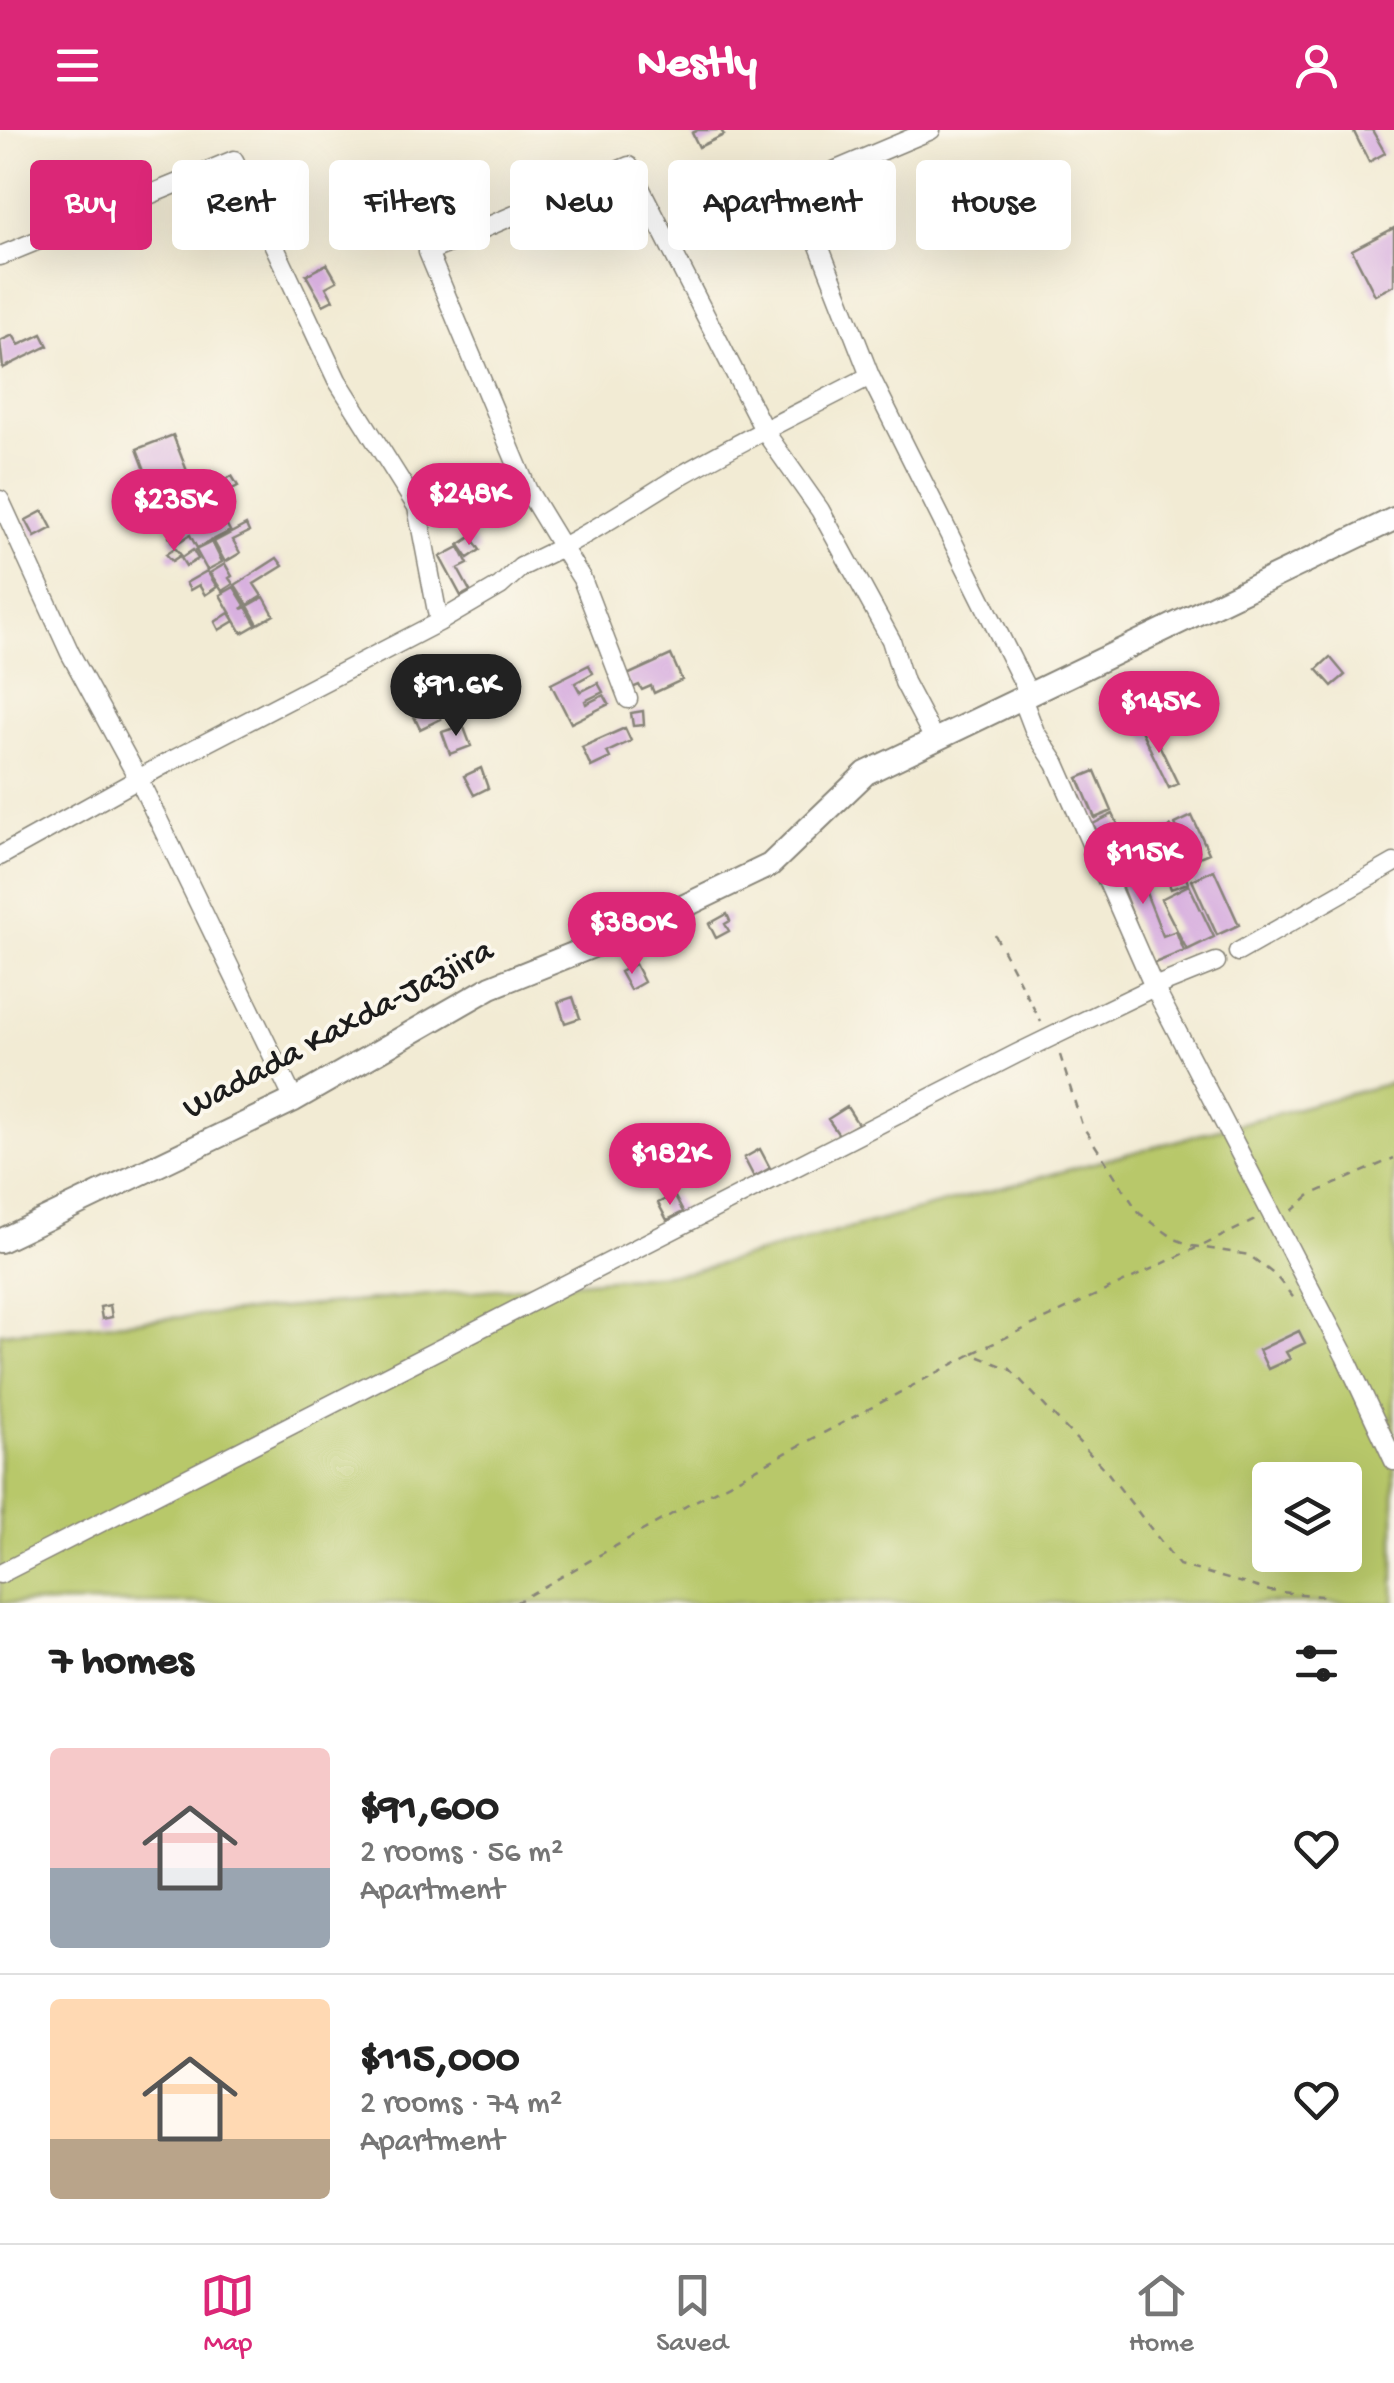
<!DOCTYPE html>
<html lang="en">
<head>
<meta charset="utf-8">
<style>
  body { margin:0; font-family:"Gochi Hand",sans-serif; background:#f6f6f6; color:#222; height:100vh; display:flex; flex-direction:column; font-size:38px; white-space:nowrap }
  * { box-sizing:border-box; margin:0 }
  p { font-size:32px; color:#767676 }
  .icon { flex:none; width:55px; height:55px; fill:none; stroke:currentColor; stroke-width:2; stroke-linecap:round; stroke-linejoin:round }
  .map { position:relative; height:1473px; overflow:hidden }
  .sheet { display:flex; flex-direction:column; background:#fff; flex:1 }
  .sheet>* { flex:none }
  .guide { position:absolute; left:30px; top:30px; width:1335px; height:90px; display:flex; gap:20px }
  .controls { position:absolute; left:1252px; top:1332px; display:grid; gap:20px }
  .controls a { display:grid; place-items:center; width:110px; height:110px; border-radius:10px; background:#fff; box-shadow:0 10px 40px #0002; font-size:50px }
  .price { position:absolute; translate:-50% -85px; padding:0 22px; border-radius:35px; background:#db2777; color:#fff; font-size:32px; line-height:65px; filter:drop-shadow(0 2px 5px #0008) }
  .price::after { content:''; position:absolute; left:50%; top:60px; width:30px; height:22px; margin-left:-15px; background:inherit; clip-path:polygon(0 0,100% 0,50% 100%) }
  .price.on { background:#222; color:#fff }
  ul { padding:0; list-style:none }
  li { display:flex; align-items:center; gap:30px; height:250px; padding:0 50px }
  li+li { border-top:2px solid #e0e0e0 }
  li span { display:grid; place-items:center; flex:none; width:280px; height:200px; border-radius:10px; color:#555 }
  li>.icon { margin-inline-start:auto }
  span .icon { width:120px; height:120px; fill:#fffc; stroke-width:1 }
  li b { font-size:42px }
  h2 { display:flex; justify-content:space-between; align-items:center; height:120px; padding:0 50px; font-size:42px }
  .chip { padding:0 35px; border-radius:10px; background:#fff; box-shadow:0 10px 40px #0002; font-size:35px; line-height:90px }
  .chip.on { background:#db2777; color:#fff }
  header { display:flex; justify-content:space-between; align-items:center; height:130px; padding:0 50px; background:#db2777; color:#fff; font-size:45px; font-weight:700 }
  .tabs { display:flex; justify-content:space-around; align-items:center; height:140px; border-top:2px solid #e0e0e0; background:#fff; font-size:28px; color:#767676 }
  .tabs a { display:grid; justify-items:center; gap:5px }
  .tabs .on { color:#db2777 }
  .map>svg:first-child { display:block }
  .green { fill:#b8c86b; stroke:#6a7244; stroke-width:2.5; fill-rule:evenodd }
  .building { fill:#d8b0df }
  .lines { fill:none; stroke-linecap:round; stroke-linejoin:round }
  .minor-casing { stroke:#878478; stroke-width:21 }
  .tertiary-casing { stroke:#878478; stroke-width:26 }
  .path { stroke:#878478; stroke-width:2.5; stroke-dasharray:8 8; stroke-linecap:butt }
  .minor { stroke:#fff; stroke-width:18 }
  .tertiary { stroke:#fff; stroke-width:22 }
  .labels { text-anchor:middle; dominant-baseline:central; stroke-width:8; stroke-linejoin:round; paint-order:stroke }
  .street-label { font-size:35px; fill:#1c1c1c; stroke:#fbf7ec }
</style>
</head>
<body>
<header><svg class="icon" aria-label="menu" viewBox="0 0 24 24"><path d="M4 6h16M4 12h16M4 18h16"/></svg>Nestly<svg class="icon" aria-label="person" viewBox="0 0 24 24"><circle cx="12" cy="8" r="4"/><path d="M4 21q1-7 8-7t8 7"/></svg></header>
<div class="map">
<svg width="1394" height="1473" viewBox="0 0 1394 1473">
  <rect width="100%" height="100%" fill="#fbf7ec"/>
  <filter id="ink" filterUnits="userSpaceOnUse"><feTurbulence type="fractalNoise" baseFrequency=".01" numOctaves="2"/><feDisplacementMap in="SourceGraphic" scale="20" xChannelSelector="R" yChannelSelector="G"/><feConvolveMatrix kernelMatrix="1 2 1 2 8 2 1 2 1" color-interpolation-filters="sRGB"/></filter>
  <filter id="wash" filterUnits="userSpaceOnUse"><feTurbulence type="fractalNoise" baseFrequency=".0048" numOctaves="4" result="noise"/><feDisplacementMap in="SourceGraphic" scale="40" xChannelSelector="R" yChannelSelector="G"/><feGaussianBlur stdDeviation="2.25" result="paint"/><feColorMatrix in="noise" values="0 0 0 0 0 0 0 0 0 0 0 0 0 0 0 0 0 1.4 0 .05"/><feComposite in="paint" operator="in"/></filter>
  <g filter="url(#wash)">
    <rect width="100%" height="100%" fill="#f2ebd4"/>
    <!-- green -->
    <path class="green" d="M1394,952v521h-1394v-270l689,-61zM1270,1350h75v75h-75z"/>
    <g id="blocks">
      <!-- building -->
      <path class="building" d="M698,0h23l3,5 -25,12 -7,-14z
        M1353,0h19l13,23 -16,9z
        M1394,98v57l-19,10 -23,-45z
        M327,134l10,17 -11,6 7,13 -10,5 -17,-30z
        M42,204l6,12 -45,22 -3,-27 13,-6 6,10z
        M173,305l14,36 -36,15 -14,-37z
        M232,346l6,10 -16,8 -5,-10z
        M160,357l5,11 15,-7 6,11 5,-3 8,14 -6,-15 17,-8 11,21 -31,15 30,-14 10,19 -33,17 -7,-13 -16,10 -5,-8 17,-10 -11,-20 -25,11 -10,-21z
        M43,381l9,17 -17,9 -9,-17z
        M246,395l3,7 -16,8 7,13 -15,9 -11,-20z
        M471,407l9,13 -12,8 -9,-13z
        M212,412l10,20 -15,8 -11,-20z
        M459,417l9,17 -10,5 12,22 -9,5 -21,-39z
        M175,418l6,7 -9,6 -6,-7z
        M193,420l5,9 -12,7 -5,-8z
        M277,428l6,8 -29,18 8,12 -14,9 -13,-20z
        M225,434l7,12 -3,2 4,6 -11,7 -12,-18z
        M207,441l10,16 -12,8 -6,-10 -9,5 -4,-7z
        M234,457l11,18 -3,4 4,-2 10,18 -14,8 -22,-38z
        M264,467l10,18 -16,9 -10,-18z
        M229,483l5,8 -15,9 -4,-8z
        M671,525l11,25 -28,13 -3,-7 -9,4 -3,-5 -9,4 -5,-13z
        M1330,527l15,18 -13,11 -15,-17z
        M589,535l4,8 -18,10 5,9 18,-9 5,9 -18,9 1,3 18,-9 5,9 -38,19 -20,-39z
        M416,541l9,20 -21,10 -9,-21z
        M432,569l9,20 -21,10 -10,-21z
        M643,581l1,14 -11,1 -2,-13z
        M1149,594l29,60 -9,4 -29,-60z
        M463,595l8,21 -21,8 -8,-22z
        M625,598l6,13 -24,11 3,6 -19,9 -9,-20z
        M481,638l7,20 -14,7 -10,-19z
        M1095,641l17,40 -17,7 -17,-40z
        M1113,684l12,25 -19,10 -13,-25z
        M1192,686l17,37 -17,7 -17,-36z
        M1171,696l5,8 -17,11 -6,-8z
        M1172,711l16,42 -17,6 -16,-41z
        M1126,712l37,94 13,-5 8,20 -32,13 -45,-114z
        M1214,740l25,55 -22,10 -25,-55z
        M1189,755l25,52 -27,13 -26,-51z
        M727,784l3,7 -5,3 4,7 -13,7 -7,-14z
        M635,834l9,18 -14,8 -10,-18z
        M573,867l7,21 -15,5 -7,-21z
        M847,977l11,17 -19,11 -11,-16z
        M760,1019l10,19 -16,9 -10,-19z
        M674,1065l9,17 -16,8 -9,-17z
        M110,1175l2,12 -10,2 -2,-12z
        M1299,1201l6,12 -19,9 4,7 -22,10 -9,-19z"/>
    </g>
  </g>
  <g filter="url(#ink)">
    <use href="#blocks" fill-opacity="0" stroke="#878478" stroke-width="2.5"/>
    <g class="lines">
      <!-- minor casing -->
      <g class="minor-casing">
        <path id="minor" d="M931,0l-135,57 74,189c-63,33 -128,64 -190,100 -39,24 -77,50 -118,71l-34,-56 -100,-239 201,-86 136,266 55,78 71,130 13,42 30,57
          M0,126l234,-96 103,220 80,127 22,115
          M870,246l159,318
          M0,370l70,153 69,127 155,320
          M1022,568l13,34 21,32 98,223 191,369 49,105
          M0,726l167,-93 272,-141 61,-36 21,-19 41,-20 20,32 46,120
          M1238,822l156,-89
          M0,1444l1016,-520 138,-67 62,-25"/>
      </g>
      <!-- tertiary casing -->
      <g class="tertiary-casing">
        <path id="tertiary" d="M0,1111l294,-141 197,-113 152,-61 127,-61 96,-92 528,-254"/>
      </g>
      <!-- path -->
      <path class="path" d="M995,805l46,87
        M1060,925l22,70 57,88 36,26 18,7 56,9 26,20 22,27
        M1292,1081l18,-16 84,-37
        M1204,1115l51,-25
        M973,1223l223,-105
        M515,1473l173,-98 284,-151 38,15 98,104 71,92 91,26 51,5 3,7"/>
      <!-- minor -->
      <use href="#minor" class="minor"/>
      <!-- tertiary -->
      <use href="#tertiary" class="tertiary"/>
    </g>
  </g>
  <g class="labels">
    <!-- street labels -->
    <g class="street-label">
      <text transform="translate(339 901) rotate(-28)">Wadada Kaxda-Jaziira</text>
    </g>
  </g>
</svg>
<div class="controls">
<a><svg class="icon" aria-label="layers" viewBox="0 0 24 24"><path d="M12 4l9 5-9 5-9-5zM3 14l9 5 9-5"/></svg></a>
</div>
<b class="price" style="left:469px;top:418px">$248K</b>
<b class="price" style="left:174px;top:424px">$235K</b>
<b class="price on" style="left:456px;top:609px">$91.6K</b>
<b class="price" style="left:1159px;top:626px">$145K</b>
<b class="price" style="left:1143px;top:777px">$115K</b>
<b class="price" style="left:632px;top:847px">$380K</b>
<b class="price" style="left:670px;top:1078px">$182K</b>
<div class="guide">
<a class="chip on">Buy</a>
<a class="chip">Rent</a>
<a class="chip">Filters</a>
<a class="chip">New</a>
<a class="chip">Apartment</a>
<a class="chip">House</a>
</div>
</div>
<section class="sheet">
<h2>7 homes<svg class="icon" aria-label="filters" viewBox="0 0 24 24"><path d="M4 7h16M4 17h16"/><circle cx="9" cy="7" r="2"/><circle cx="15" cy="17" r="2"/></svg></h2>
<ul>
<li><span style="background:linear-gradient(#f6c9c9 60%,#9aa5b1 0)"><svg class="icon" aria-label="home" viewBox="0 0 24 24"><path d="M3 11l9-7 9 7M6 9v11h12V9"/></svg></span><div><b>$91,600</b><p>2 rooms · 56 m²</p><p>Apartment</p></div><svg class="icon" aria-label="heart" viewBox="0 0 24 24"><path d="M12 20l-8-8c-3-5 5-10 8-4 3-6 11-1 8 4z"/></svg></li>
<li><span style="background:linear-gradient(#ffd9b3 70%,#b9a48a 0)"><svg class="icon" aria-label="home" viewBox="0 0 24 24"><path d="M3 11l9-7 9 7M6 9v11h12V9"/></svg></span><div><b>$115,000</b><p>2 rooms · 74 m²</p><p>Apartment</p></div><svg class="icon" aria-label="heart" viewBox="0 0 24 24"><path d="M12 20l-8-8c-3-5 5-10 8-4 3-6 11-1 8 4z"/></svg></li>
</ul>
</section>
<nav class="tabs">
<a class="on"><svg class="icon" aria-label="map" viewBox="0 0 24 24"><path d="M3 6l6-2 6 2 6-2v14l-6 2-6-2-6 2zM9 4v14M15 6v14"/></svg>Map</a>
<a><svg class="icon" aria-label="saved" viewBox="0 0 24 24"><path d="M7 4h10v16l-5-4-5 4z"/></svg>Saved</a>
<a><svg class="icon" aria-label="home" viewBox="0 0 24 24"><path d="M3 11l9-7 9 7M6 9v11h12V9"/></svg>Home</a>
</nav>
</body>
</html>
